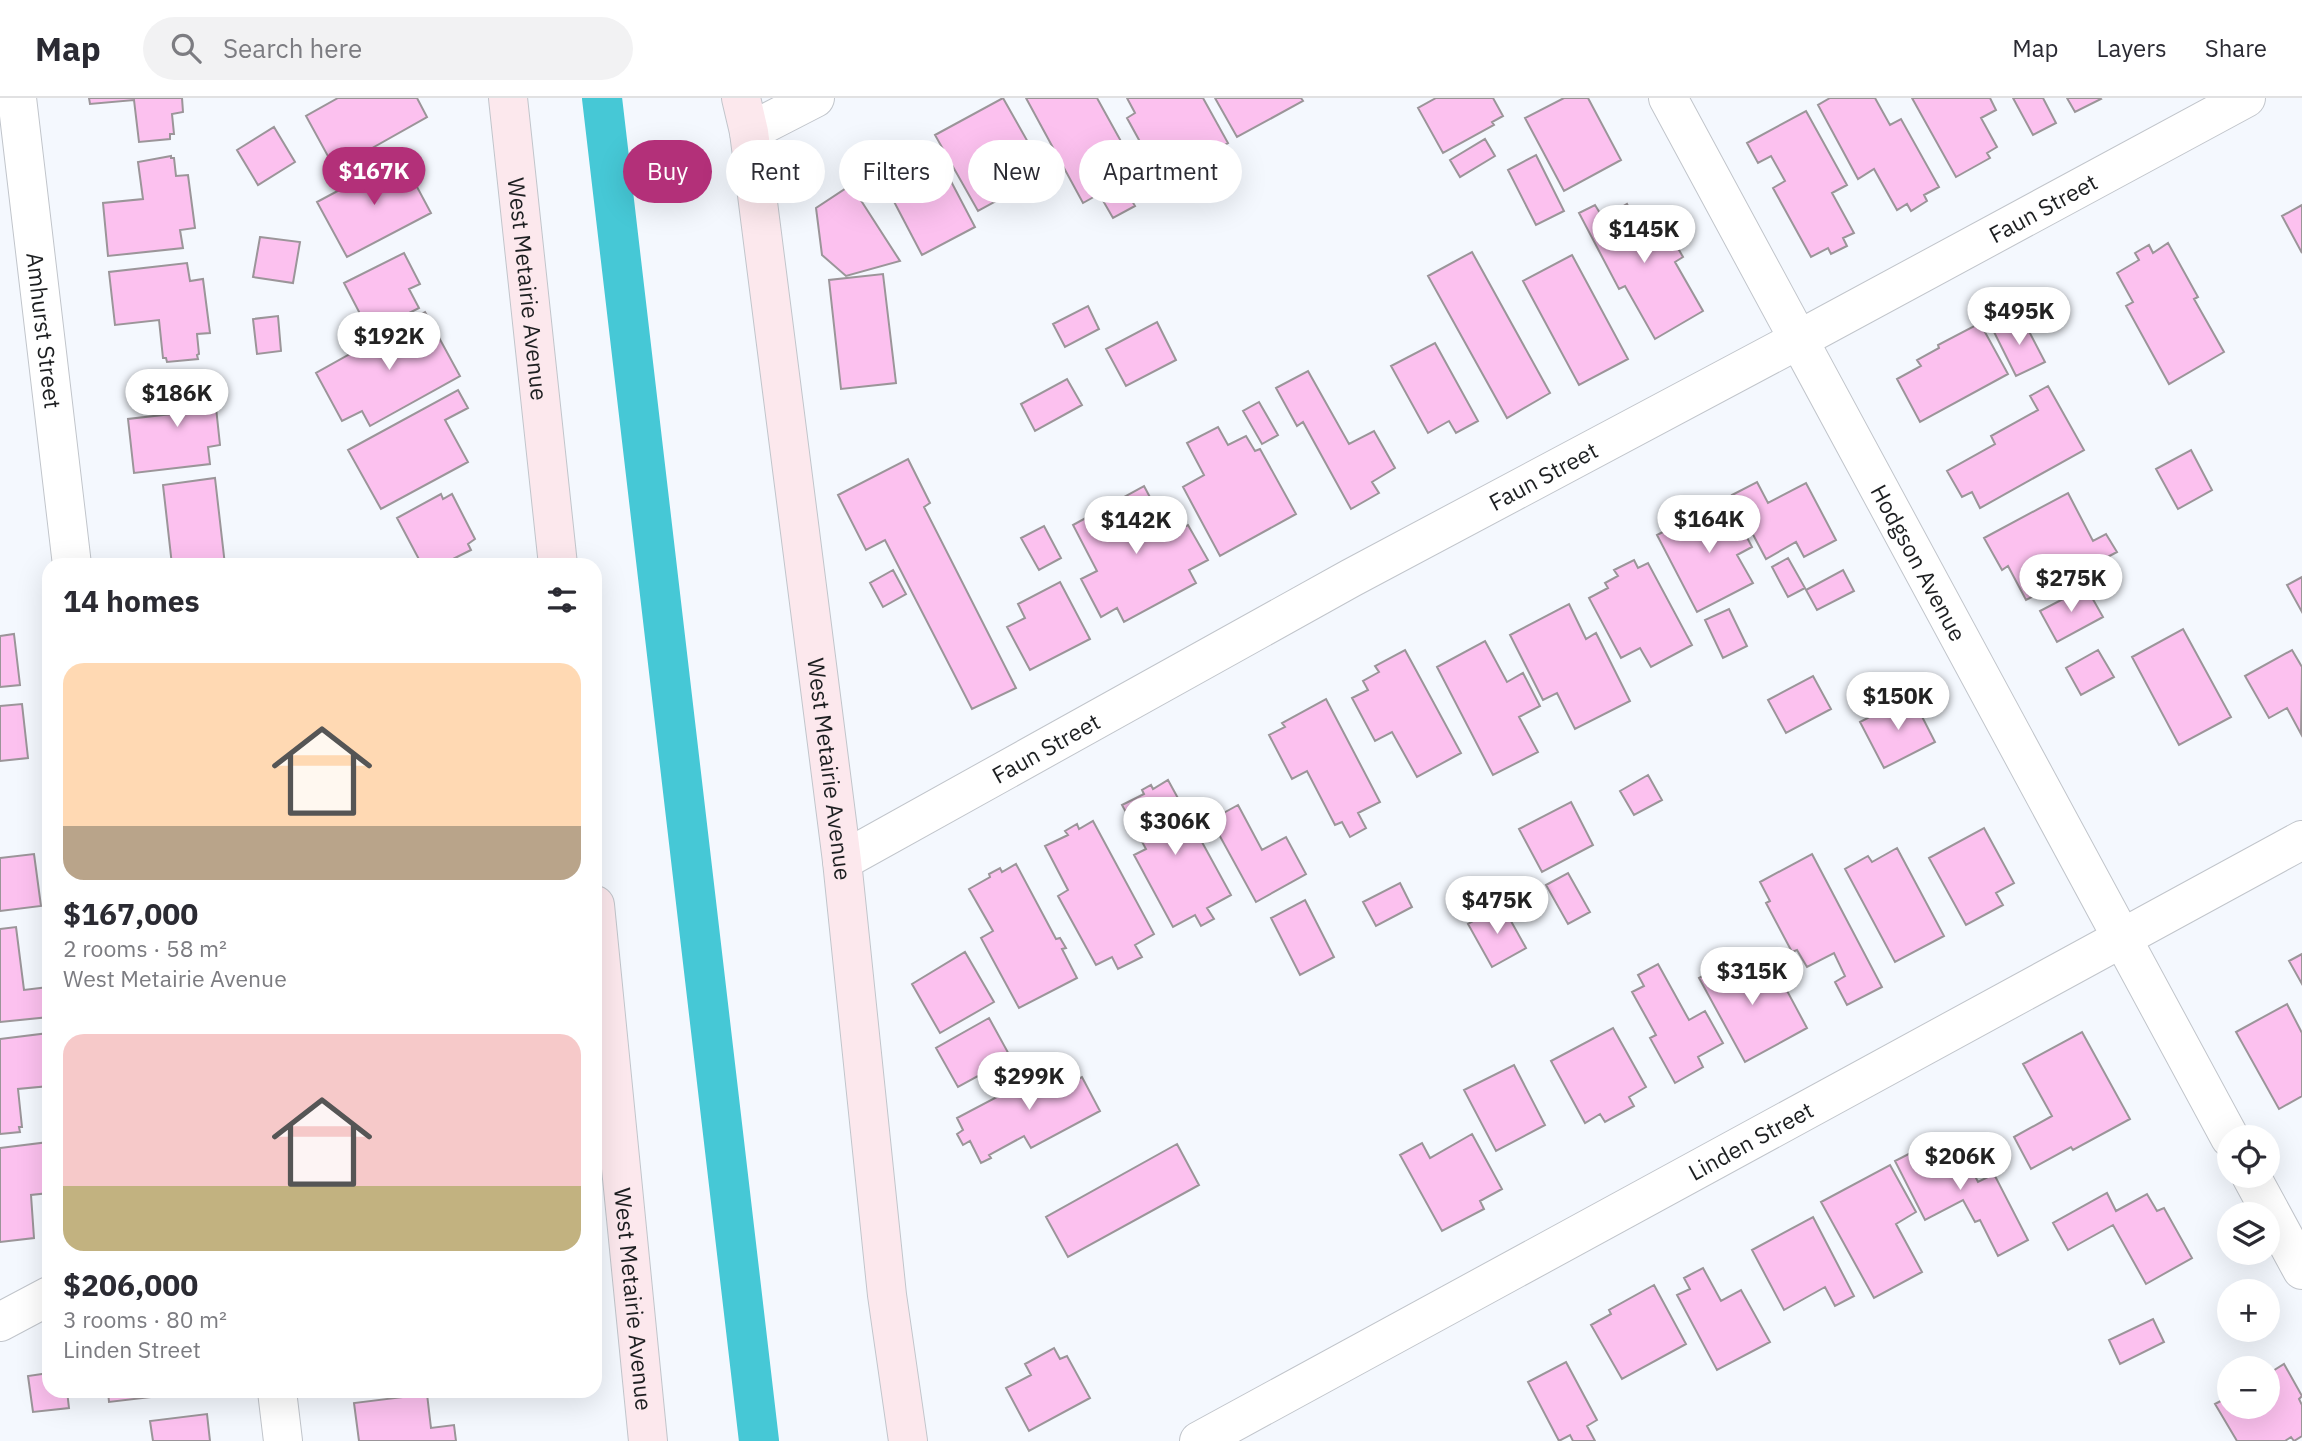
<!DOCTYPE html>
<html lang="en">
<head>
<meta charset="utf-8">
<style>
  body { margin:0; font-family:"IBM Plex Sans",sans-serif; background:#f2f2f3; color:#2b2b33; height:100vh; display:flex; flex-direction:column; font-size:26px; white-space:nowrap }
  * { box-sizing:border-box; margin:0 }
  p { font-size:23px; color:#7c7c81 }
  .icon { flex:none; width:38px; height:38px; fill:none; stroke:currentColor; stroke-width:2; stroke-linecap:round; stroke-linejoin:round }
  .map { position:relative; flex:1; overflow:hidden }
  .panel { position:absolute; left:42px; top:460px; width:560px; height:840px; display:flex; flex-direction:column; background:#fff; border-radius:21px; box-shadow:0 7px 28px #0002 }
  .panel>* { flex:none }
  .banner { position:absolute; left:623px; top:42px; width:665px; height:63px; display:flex; gap:14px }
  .fabs { position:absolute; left:2217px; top:1027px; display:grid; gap:14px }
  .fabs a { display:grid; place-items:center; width:63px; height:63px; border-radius:50%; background:#fff; box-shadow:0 7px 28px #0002; font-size:35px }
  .price { position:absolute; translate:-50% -60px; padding:0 16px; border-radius:24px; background:#fff; color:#222; font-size:23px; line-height:46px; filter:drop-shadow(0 2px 4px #0008) }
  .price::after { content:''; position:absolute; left:50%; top:42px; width:21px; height:16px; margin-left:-10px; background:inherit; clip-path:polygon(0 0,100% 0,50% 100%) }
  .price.current { background:#b33079; color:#fff }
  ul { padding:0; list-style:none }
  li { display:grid; align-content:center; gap:14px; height:371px; padding:0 21px }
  li span { display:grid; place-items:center; height:217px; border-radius:21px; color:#555 }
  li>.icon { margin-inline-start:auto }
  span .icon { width:126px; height:126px; fill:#fffc; stroke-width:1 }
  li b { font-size:30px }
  h2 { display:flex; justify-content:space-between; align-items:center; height:84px; padding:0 21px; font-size:30px }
  .chip { padding:0 24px; border-radius:32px; background:#fff; box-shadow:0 7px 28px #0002; font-size:24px; line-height:63px }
  .chip.current { background:#b33079; color:#fff }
  header { display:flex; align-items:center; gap:42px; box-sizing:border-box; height:98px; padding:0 35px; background:#fff; border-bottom:2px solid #e1e1e2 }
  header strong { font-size:33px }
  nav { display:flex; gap:38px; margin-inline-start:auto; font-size:24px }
  .search { width:490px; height:63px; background:#f2f2f3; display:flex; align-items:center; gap:18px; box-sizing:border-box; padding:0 24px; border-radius:38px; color:#7c7c81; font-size:26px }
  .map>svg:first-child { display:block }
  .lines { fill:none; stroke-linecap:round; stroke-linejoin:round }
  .canal { stroke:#46c8d6; stroke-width:40 }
  .building { fill:#fcc1ef; stroke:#9b9599; stroke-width:2 }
  .minor-casing { stroke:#c1c5cb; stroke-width:40 }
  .secondary-casing { stroke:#c1c5cb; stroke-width:40 }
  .minor { stroke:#fff; stroke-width:38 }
  .secondary { stroke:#fce8ed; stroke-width:38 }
  .labels { text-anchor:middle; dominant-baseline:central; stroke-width:6; stroke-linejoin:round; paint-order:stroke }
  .street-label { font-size:23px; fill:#1d1f21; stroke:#fff }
</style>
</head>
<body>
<header>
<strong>Map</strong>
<div class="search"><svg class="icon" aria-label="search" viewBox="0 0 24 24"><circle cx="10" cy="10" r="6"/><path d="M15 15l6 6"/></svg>Search here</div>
<nav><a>Map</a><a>Layers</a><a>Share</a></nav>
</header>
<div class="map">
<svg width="2302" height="1343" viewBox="0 0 2302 1343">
  <rect width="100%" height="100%" fill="#f4f8fe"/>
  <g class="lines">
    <!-- canal -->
    <path class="canal" d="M602,0l157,1343"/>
  </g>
  <!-- building -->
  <path class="building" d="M89,0h93l1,14 -11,2 2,20h-4v5l-31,3 -5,-42 -44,4z
    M338,0h79l10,19 -92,52 -29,-53z
    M1003,0l43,76 -68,37 -43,-76z
    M1026,0h71l41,74 -55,31z
    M1127,0h76l25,45 -50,28 5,9 -12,7 -5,-9 -5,2 -34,-62 8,-5z
    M1215,0h86l2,3 -66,36z
    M1436,0h57l10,18 -11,6 2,3 -51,28 -25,-45z
    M1564,0h24l33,62 -57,31 -39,-73z
    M1830,0h45l15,27 11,-6 38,68 -15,8 3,6 -16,10 -4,-7 -10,6 -23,-41 -16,10 -40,-74z
    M1912,0h78l6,12 -15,8 16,29 -10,6 3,5 -34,19z
    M2013,0h30l13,25 -23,12z
    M2067,0h33l1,1 -26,13z
    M1806,13l41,74 -15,8 22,40 -11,5 4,8 -16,8 -3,-6 -17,9 -38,-69 12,-7 -14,-25 -13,7 -11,-20z
    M274,29l21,35 -37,23 -21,-35z
    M1485,41l10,17 -35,21 -10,-17z
    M933,49l42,80 -53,28 -42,-80z
    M1536,57l28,56 -28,14 -28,-55z
    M171,58v2h3l2,18 12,-1 7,53 -15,2 3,18 -75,8 -5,-53 40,-4 -5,-37z
    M401,59l30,56 -84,44 -30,-55z
    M851,87l49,76 -54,15 -24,-21 -6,-47z
    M1124,89l11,19 -22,12 -11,-19z
    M1627,106l8,15 20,-11 28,49 -8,5 28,49 -48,28 -30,-53 -6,3 -40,-76 16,-8 8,13z
    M2302,107v48l-20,-37z
    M260,139l40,5 -7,41 -40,-6z
    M2168,145l30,54 -4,2 30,53 -55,32 -43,-78 7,-4 -16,-29 22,-13 -4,-7 14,-8 4,8z
    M1472,154l78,141 -43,25 -79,-142z
    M404,155l16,31 -11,5 10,19 -49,25 -26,-50z
    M1572,157l56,104 -49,26 -56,-104z
    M187,165l3,18 13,-2 7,54 -13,1 2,20 -2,1 1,4 -31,3 -1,-4h-3l-4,-38 -44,5 -6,-53z
    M883,176l13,109 -55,6 -12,-109z
    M1088,208l11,23 -34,18 -12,-23z
    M425,214l35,64 -90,50 -8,-15 -20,10 -26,-48z
    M278,218l3,35 -24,3 -4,-35z
    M2022,220l23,44 -29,14 -22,-44z
    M1157,224l19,38 -50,26 -20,-37z
    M1980,225l28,51 -88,48 -23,-43 24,-13 -4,-6 22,-12 -1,-3z
    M1435,245l43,78 -22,12 -7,-12 -21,12 -37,-67z
    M1308,273l41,73 25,-13 21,37 -23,14 7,11 -28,16 -48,-87 -6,4 -21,-38z
    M200,274l2,19 12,-2 6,56 -12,2 2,17 -76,9 -6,-54 43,-5 -5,-38z
    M1067,281l15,26 -47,26 -14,-27z
    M2048,288l36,64 -104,58 -8,-16 -10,5 -15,-26 48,-27 -4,-8 47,-26 -8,-14z
    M458,292l10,18 -23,12 23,42 -87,47 -33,-59z
    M1259,304l19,33 -16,9 -19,-33z
    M1218,329l10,18 18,-9 9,15 5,-2 36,65 -76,42 -37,-69 21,-12 -17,-32z
    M2191,352l21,40 -34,19 -22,-40z
    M908,361l22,44 -6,4 92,181 -44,21 -87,-169 -19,10 -28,-55z
    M215,380l10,87h-53l-9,-80z
    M1757,384l11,21 38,-20 30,57 -32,17 -8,-15 -30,17 -34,-64z
    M1144,388l26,49 18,-10 20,35 -19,10 7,13 -72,39 -7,-14 -16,9 -20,-38 16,-8 -24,-46z
    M2068,395l25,48 13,-7 11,18 -91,48 -18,-34 -6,4 -18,-32z
    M441,396l2,5 9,-5 23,45 -7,5 3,6 -24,12 2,3h-27l-25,-47z
    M1727,401l25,48 -15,8 16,28 -56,29 -40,-77z
    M1044,428l17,32 -22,12 -18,-32z
    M1788,460l17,30 -17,9 -16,-30z
    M1634,462l4,8 10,-5 44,82 -41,22 -11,-19 -19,10 -32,-60 19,-10 -3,-5 13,-7 -4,-6z
    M893,472l13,24 -23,13 -13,-24z
    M1843,472l11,21 -37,19 -11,-20z
    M2302,479v35l-15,-27z
    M1060,484l30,57 -60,31 -23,-43 18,-9 -7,-14z
    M2086,489l17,30 -46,25 -17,-31z
    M1569,506l17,35 10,-6 34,68 -55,28 -18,-36 -14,7 -33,-65z
    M1729,511l18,37 -24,12 -18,-38z
    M2183,531l48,88 -52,28 -47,-88z
    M14,536l6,51 -20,2v-51z
    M1485,543l22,41 16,-9 17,33 -21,11 19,35 -45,23 -56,-108z
    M1405,552l56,103 -44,24 -25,-45 -17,9 -23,-43 16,-8 -5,-9 16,-9 -4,-6z
    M2098,552l16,27 -33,18 -15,-27z
    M2292,552l10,17 -1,67 -14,-26 -18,10 -24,-42z
    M1813,578l18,33 -45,24 -18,-33z
    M1911,597l24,47 -51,26 -24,-46z
    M1326,601l54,103 -22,11 8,15 -16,9 -8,-15 -7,3 -28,-54 -15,8 -23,-44 16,-8 -3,-4z
    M22,606l6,54 -28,3v-55z
    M1648,677l14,25 -28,15 -14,-24z
    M1168,682l63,115 -24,13 7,11 -13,7 -6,-11 -22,12 -39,-72 12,-6 -24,-44 22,-11 -2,-4 9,-5 2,4z
    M1571,704l22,43 -51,27 -23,-43z
    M1238,707l24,45 24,-13 20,37 -50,28 -45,-82z
    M1093,723l61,113 -19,11 7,12 -24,12 -6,-12 -16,8 -38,-69 10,-6 -23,-44 23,-11 -3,-4 12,-7 2,5z
    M1984,730l30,55 -18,10 7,12 -37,20 -37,-67z
    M1897,750l47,88 -49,26 -50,-93 23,-13 4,6z
    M34,756l7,52 -41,5v-53z
    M1812,756l70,133 -35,18 -12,-23 10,-6 -11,-23 -27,14 -10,-17 -5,2 -26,-49 4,-2 -10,-19z
    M1016,766l40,75 4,-1 6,10 -4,1 15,29 -58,30 -38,-70 12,-7 -24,-42 21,-12 -1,-3 11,-6 2,4z
    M1568,775l22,39 -22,12 -22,-39z
    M1400,785l12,24 -36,19 -13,-24z
    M1305,802l29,57 -34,18 -29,-57z
    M1502,807l24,43 -34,19 -24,-43z
    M16,829l8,63 25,-3v30l-49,5v-93z
    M965,854l29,50 -54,31 -28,-49z
    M1746,855l16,30 16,-9 29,54 -62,34 -46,-84z
    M2302,856v30l-13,-23z
    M1658,866l31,56 16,-9 18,32 -25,14 5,10 -28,16 -25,-45 6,-3 -24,-43 12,-6 -6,-11z
    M2287,906l15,29v63l-23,13 -43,-77z
    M989,920l22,40 -53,29 -22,-39z
    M1613,930l33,59 -17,10 5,9 -29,16 -5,-8 -15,9 -34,-62z
    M2082,934l48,87 -57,31 -2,-3 -40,22 -17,-32 38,-21 -29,-52z
    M49,935v53l-31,3 4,38h-3l1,5 -20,2v-95z
    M1067,962l11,19 4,-2 18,34 -69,37 -7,-12 -35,19 2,3 -10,5 -11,-22 -7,4 -6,-11 6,-4 -6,-12 74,-39 -2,-5 10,-5 3,4z
    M1514,967l31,60 -49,26 -32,-61z
    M1472,1036l30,55 -22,12 4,8 -42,22 -42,-76 22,-12 8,15z
    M1955,1039l23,45 16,-8 34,66 -30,16 -18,-36 -5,2 -12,-22 -38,20 -30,-59 37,-19 3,5z
    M49,1044v51l-18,2 3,43 -34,4v-94z
    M1177,1046l22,41 -131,72 -22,-40z
    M1890,1067l26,47 -20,12 26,48 -48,26 -53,-96z
    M2107,1095l9,18 31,-17 10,17 7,-3 28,50 -46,26 -33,-59 -45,25 -15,-27z
    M1813,1119l41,79 -19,10 -10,-19 -41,23 -32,-60z
    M1703,1170l18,33 20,-11 29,52 -53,28 -40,-75 13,-6 -6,-11z
    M1654,1187l32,59 -64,35 -31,-54 20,-11 -2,-4z
    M2153,1221l11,23 -44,22 -11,-24z
    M1054,1250l6,11 7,-3 23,42 -61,33 -23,-43 25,-13 -6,-11z
    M1566,1264l31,58 -10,6 8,15h-22l-3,-6 -11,6 -31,-59z
    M2284,1266l18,32 -3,3 3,6v31l-8,5 -3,-4 -6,4h-48l-22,-37 15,-8v11h38v-33z
    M49,1275v18h18l2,17 -36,4 -5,-36z
    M108,1293h85v1l-84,10z
    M427,1296l4,34 23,-3 2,16h-97l-5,-38z
    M207,1316l3,27h-57l-3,-20z"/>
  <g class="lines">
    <!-- minor casing -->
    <g class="minor-casing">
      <g id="minor">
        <path id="s1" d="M17,0l55,467"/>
        <path id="s2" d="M1668,0l562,1040"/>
        <path d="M749,34l66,-34"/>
        <path id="s3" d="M842,763l509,-283 447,-238 448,-242"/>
        <path d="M2251,1078l51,94"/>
        <path d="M0,1224l49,-26"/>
        <path d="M277,1293l6,50"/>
        <path id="s4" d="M1199,1343l1103,-601"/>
      </g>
    </g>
    <!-- secondary casing -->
    <g class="secondary-casing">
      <g id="secondary">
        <path id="s5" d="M508,0l50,467"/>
        <path id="s6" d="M741,0l8,34 93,729 45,434 21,146"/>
        <path id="s7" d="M595,807l53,536"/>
      </g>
    </g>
    <!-- minor -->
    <use href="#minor" class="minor"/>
    <!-- secondary -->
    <use href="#secondary" class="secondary"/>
  </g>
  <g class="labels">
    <!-- street labels -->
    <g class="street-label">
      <text stroke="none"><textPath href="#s3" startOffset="1367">Faun Street</textPath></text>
      <text stroke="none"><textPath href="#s5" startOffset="192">West Metairie Avenue</textPath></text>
      <text stroke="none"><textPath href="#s1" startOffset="234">Amhurst Street</textPath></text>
      <text stroke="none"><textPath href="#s3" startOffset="800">Faun Street</textPath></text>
      <text stroke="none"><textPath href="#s2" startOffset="528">Hodgson Avenue</textPath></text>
      <text stroke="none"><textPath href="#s3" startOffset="233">Faun Street</textPath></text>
      <text stroke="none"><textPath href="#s6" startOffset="677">West Metairie Avenue</textPath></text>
      <text stroke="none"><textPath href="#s4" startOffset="628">Linden Street</textPath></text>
      <text stroke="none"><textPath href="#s7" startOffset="396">West Metairie Avenue</textPath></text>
    </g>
  </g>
</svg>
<div class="fabs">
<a><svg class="icon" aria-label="locate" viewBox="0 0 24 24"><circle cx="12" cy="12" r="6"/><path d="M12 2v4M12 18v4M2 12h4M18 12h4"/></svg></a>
<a><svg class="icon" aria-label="layers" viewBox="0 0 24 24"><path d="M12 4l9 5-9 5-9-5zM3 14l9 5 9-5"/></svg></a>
<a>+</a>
<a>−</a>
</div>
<b class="price current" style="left:374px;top:109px">$167K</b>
<b class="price" style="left:1644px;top:167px">$145K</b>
<b class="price" style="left:2019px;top:249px">$495K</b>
<b class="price" style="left:389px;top:274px">$192K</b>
<b class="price" style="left:177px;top:331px">$186K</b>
<b class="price" style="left:1709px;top:457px">$164K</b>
<b class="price" style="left:1136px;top:458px">$142K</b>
<b class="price" style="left:2071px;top:516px">$275K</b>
<b class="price" style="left:1898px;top:634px">$150K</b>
<b class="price" style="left:1175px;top:759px">$306K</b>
<b class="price" style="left:1497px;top:838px">$475K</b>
<b class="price" style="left:1752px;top:909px">$315K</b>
<b class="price" style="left:1029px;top:1014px">$299K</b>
<b class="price" style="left:1960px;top:1094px">$206K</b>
<div class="banner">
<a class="chip current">Buy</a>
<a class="chip">Rent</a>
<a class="chip">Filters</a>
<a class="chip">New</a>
<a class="chip">Apartment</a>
</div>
<section class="panel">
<h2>14 homes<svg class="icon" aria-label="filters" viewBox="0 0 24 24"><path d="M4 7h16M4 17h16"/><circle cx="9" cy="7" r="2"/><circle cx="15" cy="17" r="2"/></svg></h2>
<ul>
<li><span style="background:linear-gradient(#ffd9b3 75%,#b9a48a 0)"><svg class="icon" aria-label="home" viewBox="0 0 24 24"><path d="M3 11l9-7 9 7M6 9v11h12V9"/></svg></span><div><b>$167,000</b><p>2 rooms · 58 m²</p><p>West Metairie Avenue</p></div></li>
<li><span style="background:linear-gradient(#f6c9c9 70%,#c2b280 0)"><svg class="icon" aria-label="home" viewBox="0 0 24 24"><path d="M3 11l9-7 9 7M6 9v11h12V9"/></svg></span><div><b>$206,000</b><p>3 rooms · 80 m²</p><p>Linden Street</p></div></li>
</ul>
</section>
</div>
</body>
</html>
